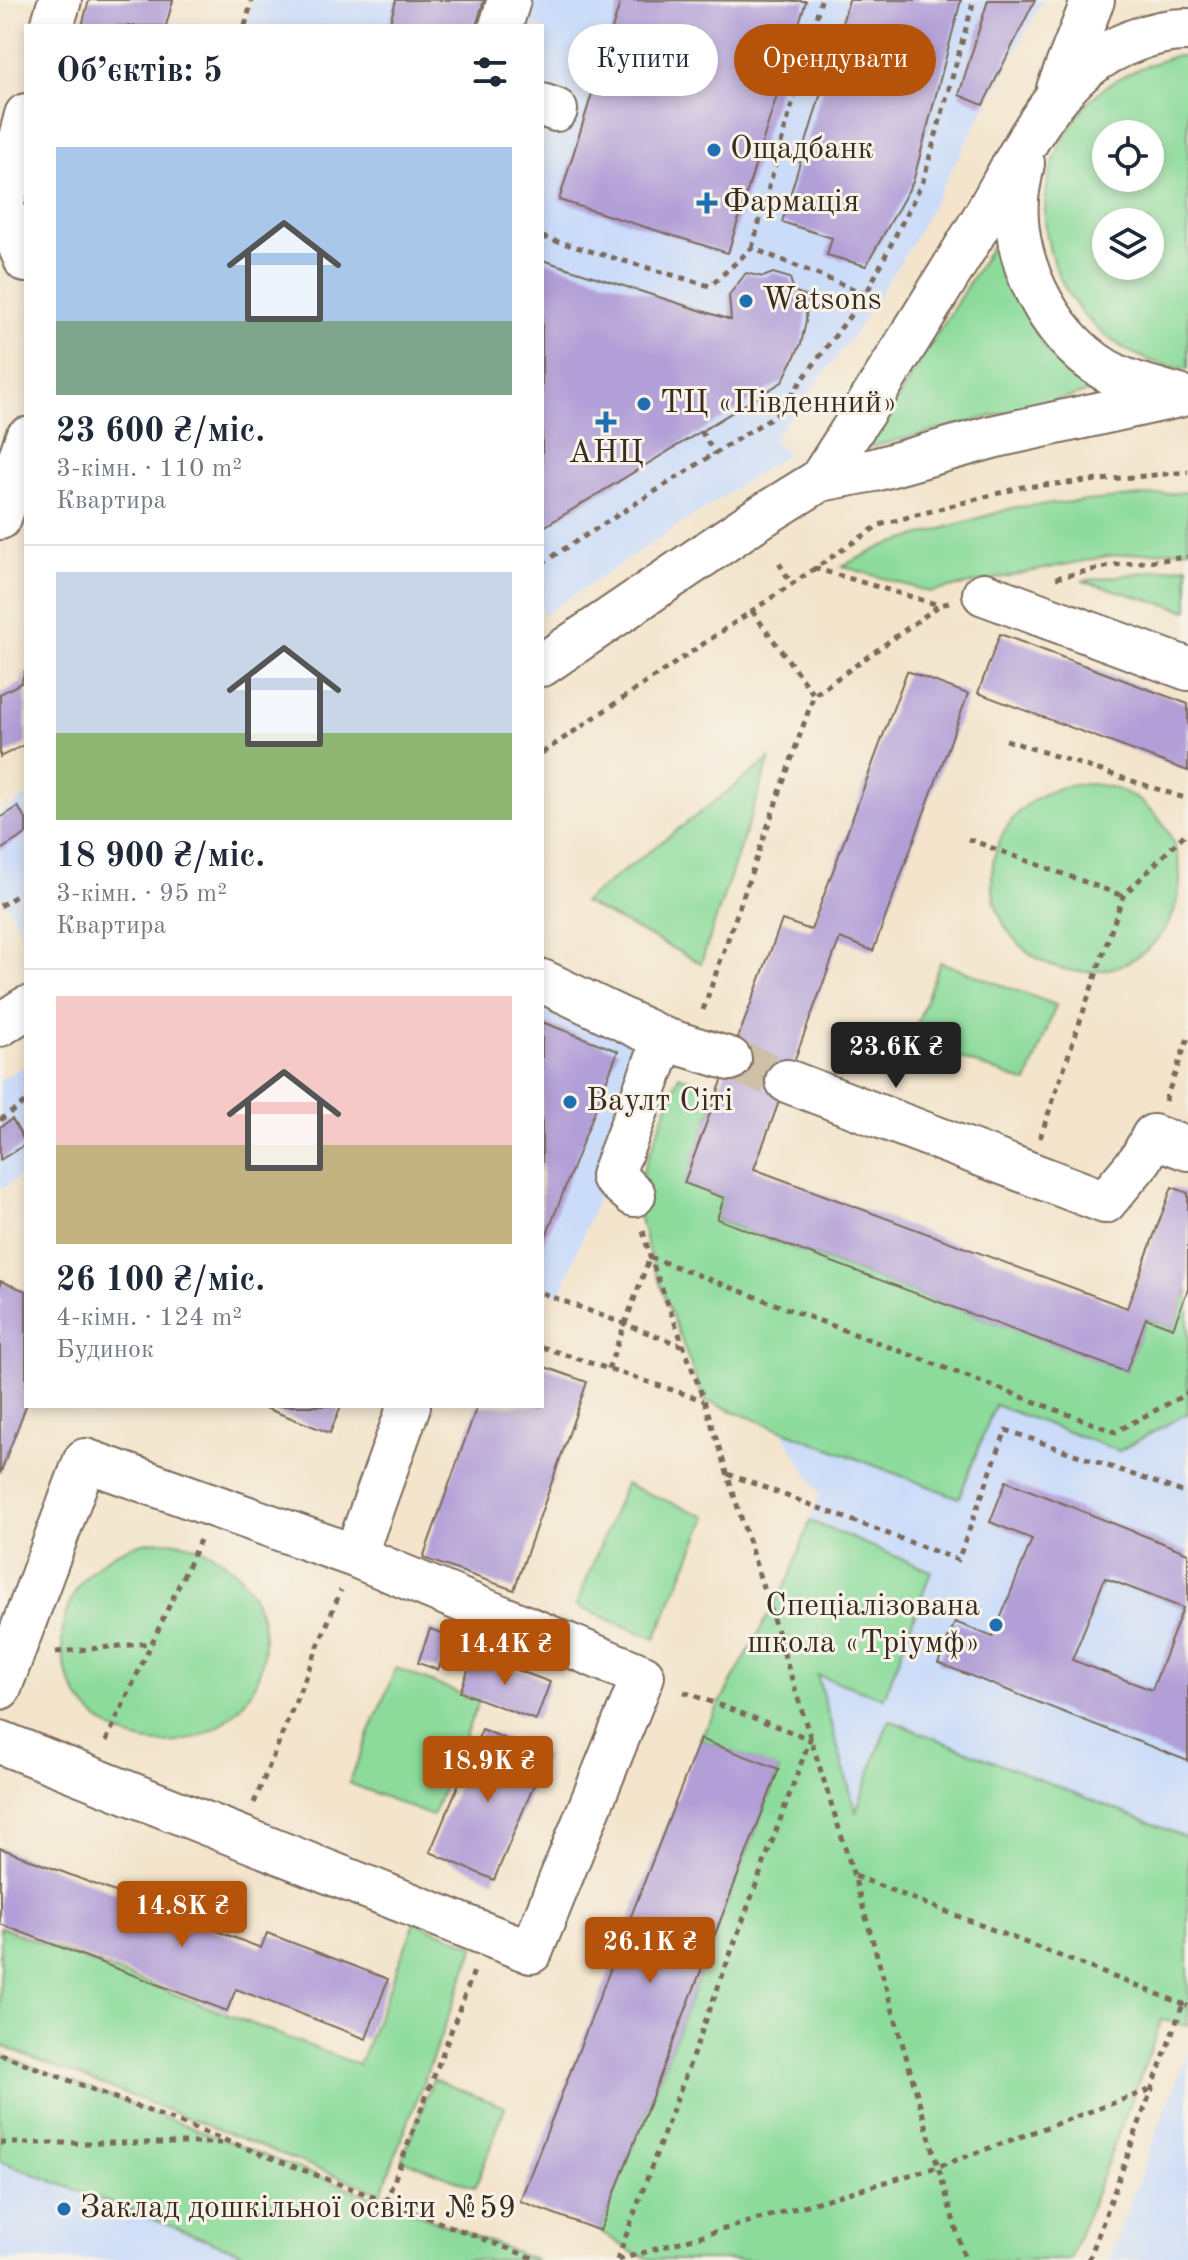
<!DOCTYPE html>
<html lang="uk">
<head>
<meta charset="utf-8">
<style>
  body { margin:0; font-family:"Old Standard TT",serif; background:#f6f6f7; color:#1f2937; height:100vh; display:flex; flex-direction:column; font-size:30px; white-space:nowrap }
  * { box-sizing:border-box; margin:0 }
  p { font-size:26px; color:#747a83 }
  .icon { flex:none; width:44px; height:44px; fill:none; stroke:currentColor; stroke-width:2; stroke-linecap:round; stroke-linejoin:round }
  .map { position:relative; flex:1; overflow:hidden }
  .side { position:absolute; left:24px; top:24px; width:520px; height:1384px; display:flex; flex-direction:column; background:#fff; border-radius:0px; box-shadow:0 4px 12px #0003 }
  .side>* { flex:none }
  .guide { position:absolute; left:568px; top:24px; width:500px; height:72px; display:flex; gap:16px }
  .fabs { position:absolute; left:1092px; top:120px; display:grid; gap:16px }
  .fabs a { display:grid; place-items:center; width:72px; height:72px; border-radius:50%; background:#fff; box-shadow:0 4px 12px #0003; font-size:40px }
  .price { position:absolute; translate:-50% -68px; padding:0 18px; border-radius:8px; background:#b45309; color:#fff; font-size:26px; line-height:52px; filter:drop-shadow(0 2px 4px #0008) }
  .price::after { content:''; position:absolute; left:50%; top:48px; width:24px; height:18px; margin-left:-12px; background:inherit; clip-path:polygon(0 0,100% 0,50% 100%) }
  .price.current { background:#222; color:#fff }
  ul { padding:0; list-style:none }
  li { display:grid; align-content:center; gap:16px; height:424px; padding:0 32px }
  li+li { border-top:2px solid #e0e1e3 }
  li span { display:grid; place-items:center; height:248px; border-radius:0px; color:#555 }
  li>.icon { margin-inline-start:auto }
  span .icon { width:144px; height:144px; fill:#fffc; stroke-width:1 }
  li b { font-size:34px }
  h2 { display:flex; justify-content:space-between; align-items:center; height:96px; padding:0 32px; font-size:34px }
  .tag { padding:0 28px; border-radius:36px; background:#fff; box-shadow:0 4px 12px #0003; font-size:28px; line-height:72px }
  .tag.current { background:#b45309; color:#fff }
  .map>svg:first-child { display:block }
  .built { fill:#cbdcf9 }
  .green { fill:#8cdb9b; stroke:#64825c; stroke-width:2; fill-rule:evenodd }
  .building { fill:#b29fd7; fill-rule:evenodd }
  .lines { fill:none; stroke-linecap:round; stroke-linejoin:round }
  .minor-tunnel { stroke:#cebfa8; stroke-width:42; stroke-dasharray:42 21; stroke-linecap:butt }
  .minor-casing { stroke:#7b6b5b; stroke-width:46 }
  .path { stroke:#7b6b5b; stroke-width:5; stroke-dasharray:6 6; stroke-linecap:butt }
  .minor { stroke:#fff; stroke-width:42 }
  .poi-dot { fill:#1f6fb2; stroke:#f7f3e8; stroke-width:3 }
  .labels { text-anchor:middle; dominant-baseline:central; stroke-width:6; stroke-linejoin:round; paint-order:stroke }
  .poi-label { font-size:32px; fill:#3b2a1e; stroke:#f7f3e8; text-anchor:start }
</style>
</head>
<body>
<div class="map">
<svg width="1188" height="2260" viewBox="0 0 1188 2260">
  <rect width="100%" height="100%" fill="#f7f3e8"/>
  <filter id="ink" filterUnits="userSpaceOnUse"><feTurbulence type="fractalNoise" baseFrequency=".0125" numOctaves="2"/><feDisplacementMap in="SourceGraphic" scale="16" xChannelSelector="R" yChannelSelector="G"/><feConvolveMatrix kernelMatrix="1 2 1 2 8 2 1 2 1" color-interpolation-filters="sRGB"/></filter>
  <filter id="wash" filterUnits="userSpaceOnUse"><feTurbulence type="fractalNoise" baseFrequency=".006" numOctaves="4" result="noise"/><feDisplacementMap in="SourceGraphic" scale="32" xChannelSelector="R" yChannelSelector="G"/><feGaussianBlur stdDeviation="1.8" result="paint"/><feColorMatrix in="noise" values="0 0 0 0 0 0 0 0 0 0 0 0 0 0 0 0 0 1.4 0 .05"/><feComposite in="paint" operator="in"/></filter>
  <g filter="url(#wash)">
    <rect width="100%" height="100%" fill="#f3e4cb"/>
    <!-- built -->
    <path class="built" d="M252,0h791l-135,250 -56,87 -80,104 16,12 -246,163v-590h-298z
      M26,796v140l-26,-40v-82z
      M542,991l114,56 -96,248 -18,-7z
      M26,1064v107l-26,19v-109z
      M746,1311l373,140 69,-38v529l-332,-129 -66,-237 30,-82 -88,-144z
      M1188,2050v210h-80z
      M0,2159l260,101h-260z"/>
    <!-- green -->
    <path class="green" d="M1175,56h13v313c-106,-11 -174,-123 -129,-221 10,-20 22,-40 39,-55 23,-19 49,-28 77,-37zM1106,134h44v44h-44zM1106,222h44v44h-44z
      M1000,233l12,56 35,63 46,39 -226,57z
      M1188,492v57l-80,7 -178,36 -88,-26 42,-20 132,-39z
      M1188,566v45l-106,-30z
      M770,759l-69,204 -118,-61z
      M992 878a94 94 0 1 1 188 0a94 94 0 1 1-188 0Z
      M940,962l116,43 -29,78 -116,-43z
      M679,1075l39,16 -33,92 39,15 -7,22 409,151 20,-53 27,10 15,-39v124l-69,38 -124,-46 -36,93 -255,-98 -54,-143 -16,-62z
      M625,1484l82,33 -52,122 -79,-33z
      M810,1521l121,50 -47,127 -67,-23 39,137 33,-92 299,118v188l-26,-6 -92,240h-417l-21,-8 -32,-21 179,-461 -79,-31 90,-163z
      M62 1642a101 101 0 1 1 202 0a101 101 0 1 1-202 0Z
      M396,1668l83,33 -47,115 -83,-33z
      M415,1922l60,24 -94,247 -381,-148v-118l359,138z
      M0,2054l537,206h-277l-260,-99z
      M433,2079l72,28 -30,81 -73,-29z"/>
    <g id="blocks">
      <!-- building -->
      <path class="building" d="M89,0h84l-7,26h-84z
        M396,0h88l-8,26h-87z
        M621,0l185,1 -78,252 -169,-53z
        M849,0h112l-48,182 -47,84 -39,-11 5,-17 -50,-16z
        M988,0h47l-52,105 -24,-10z
        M542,260l189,60 -2,-25 17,-22 17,4 10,-4 17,5 4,13 13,6 -1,24 -5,23 -19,38 -240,146z
        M1000,634l188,70v67l-210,-78z
        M25,670l1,74 -26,13v-63l21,-11z
        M907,671l61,23 -95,257 -33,-13 -86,231 373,139 45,-121 16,6v96l-15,39 -27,-10 -20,54 -409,-153 7,-21 -40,-15 98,-263 29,10z
        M18,807l8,12v15l-26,16v-32z
        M542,1022l76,29 -76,196z
        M12,1119l14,25 -26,16v-33z
        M0,1281l26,10v115l-26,68z
        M542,1366l45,16 -73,208 -91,-32 54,-152h65z
        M260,1406h81l-11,27z
        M1006,1481l182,72v208l-250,-98 17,-41 38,15 39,-98 -42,-17zM1105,1578l78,30 -31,82 -80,-30z
        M430,1629l21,7 -13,34 -20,-7z
        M474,1654l76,28 -14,38 -76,-28z
        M482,1729l64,27 -52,124 -64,-28z
        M700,1739l79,30 -179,462 -80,-30z
        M0,1848l261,100 6,-15 121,46 -22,60 -130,-50 -9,22 -227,-87z"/>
    </g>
  </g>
  <g filter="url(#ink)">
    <use href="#blocks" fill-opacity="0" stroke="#7b6b5b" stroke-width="2"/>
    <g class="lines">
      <!-- minor-tunnel -->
      <path class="minor-tunnel" d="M730,1059l57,22"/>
      <!-- minor casing -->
      <g class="minor-casing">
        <path id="minor" d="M52,26l8,-26
          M501,26l8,-26
          M1058,89l35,-89
          M542,105l14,5
          M26,115l-24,91 24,55
          M1023,163c-2,12 -5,24 -6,36 -5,68 38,148 100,177 19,9 40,13 59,19
          M820,480c55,-85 108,-171 161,-258 29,-49 61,-119 106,-155 26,-21 68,-38 101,-37
          M0,518l26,-79
          M984,594l204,75
          M542,665l212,-144 66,-41 54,-10 118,-33 187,-41
          M542,981l122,58 66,20
          M0,1025l26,-17
          M787,1081l318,121 36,-43 12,-23 35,13
          M634,1195l-22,-19 52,-137
          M355,1556l54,-150
          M0,1688l85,-228 270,96 288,120 -112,276 -531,-210"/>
      </g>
      <!-- path -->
      <path class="path" d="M245,26l7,-26
        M542,237l168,49 42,-38 114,46
        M752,248l69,-248
        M701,431l14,23
        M542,563l235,-149 89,-120 57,-113 51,-181
        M779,563l12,20
        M814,568l125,37
        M1056,578l59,-13 73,-8
        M752,611l62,84
        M1006,740l182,59
        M542,753l337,-228 143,-38 166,-15
        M968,839l155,57
        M0,906l26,-16
        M703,1010l111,-315 126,-90 9,-2
        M1165,1101l23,-63
        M0,1120l26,-18
        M1040,1138l83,-242 65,-65
        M643,1231l7,26 54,143 150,476 111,384
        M542,1293l141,53
        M542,1347l161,53
        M608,1369l42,-112 465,175 73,-39
        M728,1474l230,86 48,-130 182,64
        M56,1652l96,-9
        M106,1741l94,-201
        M254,1803l87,-213
        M855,1876l328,128 5,-3
        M0,2054l538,206
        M0,2143h227
        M386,2202l88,-231
        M617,2260l193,-521 -131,-49
        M618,2260l319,-93 215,-78
        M1089,2260l94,-256 5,2"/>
      <!-- minor -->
      <use href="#minor" class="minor"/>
    </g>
  </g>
  <!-- markers -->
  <g class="poi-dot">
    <circle cx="714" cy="150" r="8"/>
    <path d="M703 191h8v8h8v8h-8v8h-8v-8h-8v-8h8z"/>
    <circle cx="746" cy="301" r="8"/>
    <circle cx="644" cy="404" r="8"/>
    <path d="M602 410h8v8h8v8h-8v8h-8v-8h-8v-8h8z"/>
    <circle cx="570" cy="1102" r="8"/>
    <circle cx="996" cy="1625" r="8"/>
    <circle cx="64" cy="2209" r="8"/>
  </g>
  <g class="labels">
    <!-- poi labels -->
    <g class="poi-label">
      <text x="730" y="150">Ощадбанк</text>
      <text x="723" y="203">Фармація</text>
      <text x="762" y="301">Watsons</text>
      <text x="660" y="404">ТЦ «Південний»</text>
      <text x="606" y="454" text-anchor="middle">АНЦ</text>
      <text x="586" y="1102">Ваулт Сіті</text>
      <text x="980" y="1607" text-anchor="end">Спеціалізована<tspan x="980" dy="37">школа «Тріумф»</tspan></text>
      <text x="80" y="2209">Заклад дошкільної освіти №59</text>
    </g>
  </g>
</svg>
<div class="fabs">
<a><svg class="icon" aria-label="locate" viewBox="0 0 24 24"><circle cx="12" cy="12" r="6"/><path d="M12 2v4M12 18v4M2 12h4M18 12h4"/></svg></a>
<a><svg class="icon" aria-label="layers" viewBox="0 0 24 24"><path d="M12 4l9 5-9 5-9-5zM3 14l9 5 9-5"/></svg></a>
</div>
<b class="price current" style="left:896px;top:1090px">23.6K ₴</b>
<b class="price" style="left:505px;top:1687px">14.4K ₴</b>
<b class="price" style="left:488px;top:1804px">18.9K ₴</b>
<b class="price" style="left:182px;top:1949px">14.8K ₴</b>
<b class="price" style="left:650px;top:1985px">26.1K ₴</b>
<div class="guide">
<a class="tag">Купити</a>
<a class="tag current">Орендувати</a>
</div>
<section class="side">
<h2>Об’єктів: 5<svg class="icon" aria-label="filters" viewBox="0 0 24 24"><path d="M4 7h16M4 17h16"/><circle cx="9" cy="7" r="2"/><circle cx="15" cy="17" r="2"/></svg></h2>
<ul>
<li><span style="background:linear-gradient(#a9c7e8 70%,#7fa58c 0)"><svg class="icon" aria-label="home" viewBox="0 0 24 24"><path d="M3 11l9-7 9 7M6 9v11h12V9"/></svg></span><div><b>23 600 ₴/міс.</b><p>3-кімн. · 110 m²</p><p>Квартира</p></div></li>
<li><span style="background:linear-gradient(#c9d6e8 65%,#8fb573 0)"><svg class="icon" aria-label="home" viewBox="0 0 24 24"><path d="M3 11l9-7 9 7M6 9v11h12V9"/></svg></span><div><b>18 900 ₴/міс.</b><p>3-кімн. · 95 m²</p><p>Квартира</p></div></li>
<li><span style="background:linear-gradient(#f6c9c9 60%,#c2b280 0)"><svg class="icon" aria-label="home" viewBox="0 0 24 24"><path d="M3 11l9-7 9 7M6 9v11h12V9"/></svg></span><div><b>26 100 ₴/міс.</b><p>4-кімн. · 124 m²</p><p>Будинок</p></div></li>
</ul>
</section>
</div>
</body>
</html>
